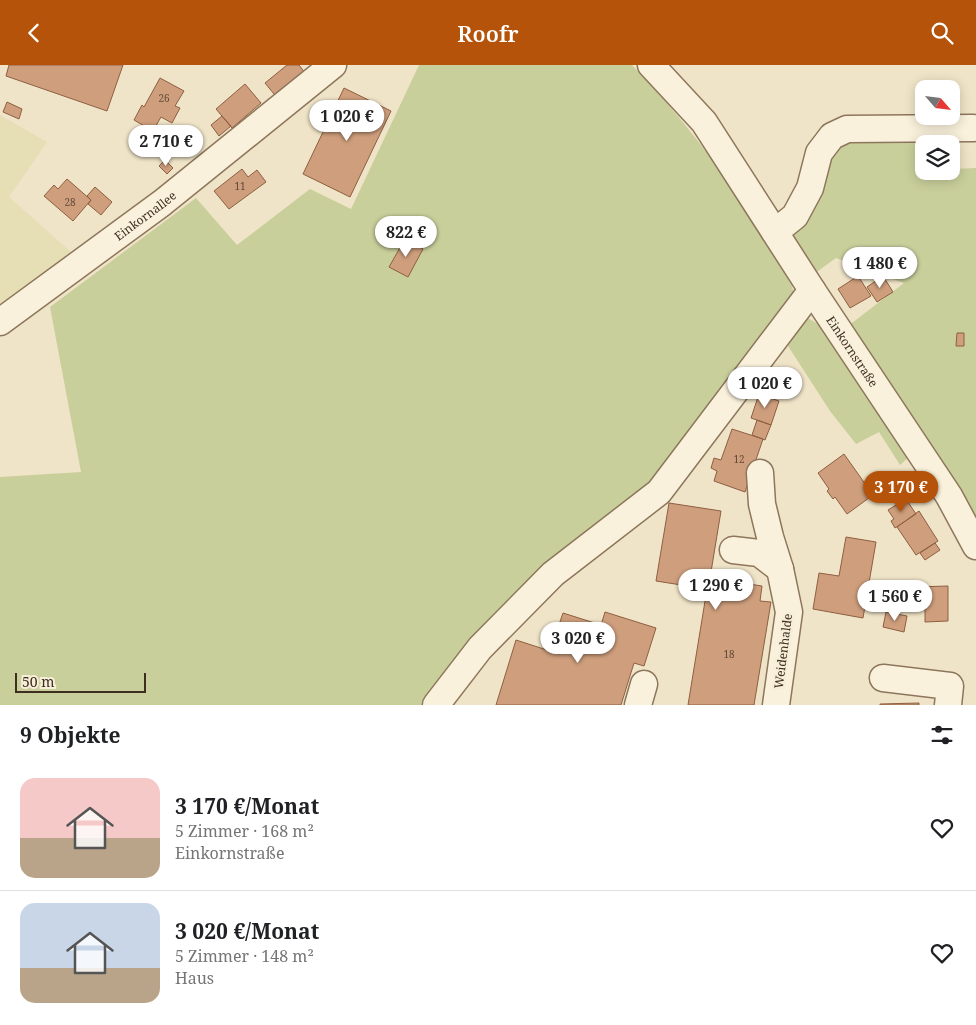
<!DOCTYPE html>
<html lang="de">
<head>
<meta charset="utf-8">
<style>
  body { margin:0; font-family:"Noto Serif",serif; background:#f2f2f2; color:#202124; height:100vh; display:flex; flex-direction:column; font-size:19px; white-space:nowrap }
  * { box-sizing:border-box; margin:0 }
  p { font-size:16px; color:#757577 }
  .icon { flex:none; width:28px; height:28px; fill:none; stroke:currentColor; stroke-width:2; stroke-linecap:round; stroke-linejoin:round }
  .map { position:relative; height:640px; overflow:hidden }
  .drawer { display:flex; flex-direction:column; background:#fff; flex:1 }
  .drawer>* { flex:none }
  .needle { width:32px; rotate:118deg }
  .controls { position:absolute; left:915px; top:15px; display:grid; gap:10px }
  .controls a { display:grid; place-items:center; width:45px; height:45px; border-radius:10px; background:#fff; box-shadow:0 2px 12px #0003; font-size:25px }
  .scale { position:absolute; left:15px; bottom:12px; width:131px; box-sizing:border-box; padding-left:5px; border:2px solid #3d2e20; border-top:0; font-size:14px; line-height:18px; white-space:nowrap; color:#3d2e20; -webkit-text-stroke:4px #f7eed8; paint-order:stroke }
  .price { position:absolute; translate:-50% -42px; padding:0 11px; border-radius:18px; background:#fff; color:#222; font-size:16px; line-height:32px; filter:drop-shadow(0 1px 2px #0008) }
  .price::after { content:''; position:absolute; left:50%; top:30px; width:15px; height:11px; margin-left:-8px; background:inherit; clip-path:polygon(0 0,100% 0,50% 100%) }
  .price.selected { background:#b45309; color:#fff }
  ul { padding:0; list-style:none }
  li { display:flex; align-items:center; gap:15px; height:125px; padding:0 20px }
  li+li { border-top:1px solid #e0e0e0 }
  li span { display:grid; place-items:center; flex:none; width:140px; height:100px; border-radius:15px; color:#555 }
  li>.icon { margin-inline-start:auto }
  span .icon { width:60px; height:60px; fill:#fffc; stroke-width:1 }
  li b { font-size:21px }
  h2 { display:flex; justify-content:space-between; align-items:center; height:60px; padding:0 20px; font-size:21px }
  header { display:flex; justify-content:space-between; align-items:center; height:65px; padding:0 20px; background:#b45309; color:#fff; font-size:22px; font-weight:600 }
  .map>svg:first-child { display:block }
  .farmland { fill:#e6deb5 }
  .green { fill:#c9cf9b; fill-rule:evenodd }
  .building { fill:#cf9f7d; stroke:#8d5f41 }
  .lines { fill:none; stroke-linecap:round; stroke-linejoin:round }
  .minor-casing { stroke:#8d765c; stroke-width:29 }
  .minor { stroke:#faf1dc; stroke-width:26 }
  .labels { text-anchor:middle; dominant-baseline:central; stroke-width:5; stroke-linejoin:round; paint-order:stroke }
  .number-label { font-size:10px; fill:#624a37 }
  .street-label { font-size:12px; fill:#3d2e20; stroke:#f7eed8 }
</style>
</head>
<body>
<header><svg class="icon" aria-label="back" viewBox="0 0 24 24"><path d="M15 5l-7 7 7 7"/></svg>Roofr<svg class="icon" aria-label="search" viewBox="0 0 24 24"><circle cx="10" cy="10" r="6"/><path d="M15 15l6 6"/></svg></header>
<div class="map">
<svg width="976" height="640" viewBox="0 0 976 640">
  <rect width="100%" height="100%" fill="#f0e4c8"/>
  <!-- farmland -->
  <path class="farmland" d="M0,50l47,27 -38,55 71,63 -80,54z"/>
  <!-- green -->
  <path class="green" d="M419,0h213c48,50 91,105 127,164 12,18 22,38 33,57l2,9 -152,205 -11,-4 12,5 -207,204h-436v-228l81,-5 -31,-165 146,-109 41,47 73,-56 41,20z
    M842,74h113l-1,30 22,-1v369l-128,-211 56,-43 -68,-25 -22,16 -22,-32 1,-10 34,-72zM924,79h27v27h-27z
    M806,252l12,7 91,133 -9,8 -21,-33 -23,12 -26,-33 -42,-65z"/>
  <!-- building -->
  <path class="building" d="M9,0h114l-16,46 -101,-35z
    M287,0h12l9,12 -29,23 -14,-17z
    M160,13l24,13 -9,15 5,2 -8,15 -11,-6 -8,14 -19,-11 8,-15 2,2z
    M245,19l16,19 -29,25 -16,-19z
    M344,23l47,23 -41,86 -47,-23z
    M7,37l15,7 -3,10 -16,-7z
    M222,51l9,10 -12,10 -8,-11z
    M165,95l8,8 -6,6 -8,-8z
    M242,104l6,8 9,-7 9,12 -37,27 -15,-18z
    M67,114l24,21 -18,21 -29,-25 10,-11 4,4z
    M95,122l17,15 -11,13 -13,-11 3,-4 -4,-4z
    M405,174l18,10 -15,28 -19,-10z
    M858,211l13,20 -21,12 -12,-19z
    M883,211l10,16 -16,10 -10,-15z
    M957,268h7v13h-8z
    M759,329l20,7 -8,24 -20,-7z
    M757,355l14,5 -6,15 -13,-5z
    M732,364l31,10 -18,53 -31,-11 3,-10 -6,-3 3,-10 7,2z
    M844,389l29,41 -26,19 -12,-17 -2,2 -6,-8 2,-2 -11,-16z
    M906,434l10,15 -21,14 -4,-7 3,-2 -6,-9z
    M669,438l52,8 -11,67 52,8 -2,15 11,1 -17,103h-66l19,-116 -51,-8z
    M919,446l19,30 -22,14 -19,-28z
    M846,472l30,5 -13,76 -50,-9 6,-36 20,3z
    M935,478l5,7 -15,10 -5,-7z
    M948,521v35l-23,1v-23h-10l-1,-12z
    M605,547l51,16 -12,38 -10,-3 -13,42h-125l20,-65 34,11 13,-38 38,12z
    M886,547l21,4 -3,16 -21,-5z
    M919,638v2h-39v-1z"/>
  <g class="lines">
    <!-- minor casing -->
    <g class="minor-casing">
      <g id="minor">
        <path id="s1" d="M651,0l53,57 108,168 137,206 27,50"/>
        <path d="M775,167l20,-16 15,-28 9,-35 13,-17 15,-7 126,-1"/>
        <path id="s2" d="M0,257l162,-119 171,-138"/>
        <path d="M760,408l2,31 8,33 10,32 9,43 -13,93"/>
        <path d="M733,485l26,3 21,16"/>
        <path d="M883,613l67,8 -2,19"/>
        <path d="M436,640l44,-57 73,-74 106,-82 153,-202"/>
        <path d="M638,640l6,-21"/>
      </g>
    </g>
    <!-- minor -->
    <use href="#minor" class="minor"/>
  </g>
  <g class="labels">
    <!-- number labels -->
    <g class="number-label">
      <text x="164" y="33">26</text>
      <text x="240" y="121">11</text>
      <text x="70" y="137">28</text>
      <text x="739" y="394">12</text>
      <text x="729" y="589">18</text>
    </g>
    <!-- street labels -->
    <g class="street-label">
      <text stroke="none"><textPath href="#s2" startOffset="180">Einkornallee</textPath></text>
      <text stroke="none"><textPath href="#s1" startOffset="351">Einkornstraße</textPath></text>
      <text transform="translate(783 586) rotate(-83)">Weidenhalde</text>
    </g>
  </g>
</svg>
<div class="controls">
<a><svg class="needle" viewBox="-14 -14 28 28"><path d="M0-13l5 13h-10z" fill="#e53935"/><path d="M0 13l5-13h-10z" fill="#757577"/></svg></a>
<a><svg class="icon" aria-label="layers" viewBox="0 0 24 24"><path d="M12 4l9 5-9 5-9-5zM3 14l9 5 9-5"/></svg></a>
</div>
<div class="scale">50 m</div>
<b class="price" style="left:347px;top:77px">1 020 €</b>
<b class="price" style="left:166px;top:102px">2 710 €</b>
<b class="price" style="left:406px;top:193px">822 €</b>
<b class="price" style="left:880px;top:224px">1 480 €</b>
<b class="price" style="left:765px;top:344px">1 020 €</b>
<b class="price selected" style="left:901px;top:448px">3 170 €</b>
<b class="price" style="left:716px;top:546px">1 290 €</b>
<b class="price" style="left:895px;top:557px">1 560 €</b>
<b class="price" style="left:578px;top:599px">3 020 €</b>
</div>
<section class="drawer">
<h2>9 Objekte<svg class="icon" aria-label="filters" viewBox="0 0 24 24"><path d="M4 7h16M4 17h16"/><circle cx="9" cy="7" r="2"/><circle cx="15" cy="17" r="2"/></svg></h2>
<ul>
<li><span style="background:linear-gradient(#f6c9c9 60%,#b9a48a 0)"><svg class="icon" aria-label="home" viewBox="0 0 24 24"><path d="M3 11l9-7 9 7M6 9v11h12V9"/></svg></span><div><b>3 170 €/Monat</b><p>5 Zimmer · 168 m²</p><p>Einkornstraße</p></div><svg class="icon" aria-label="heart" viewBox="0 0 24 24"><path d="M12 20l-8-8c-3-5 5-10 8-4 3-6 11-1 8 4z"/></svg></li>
<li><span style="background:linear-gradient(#c9d6e8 65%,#b9a48a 0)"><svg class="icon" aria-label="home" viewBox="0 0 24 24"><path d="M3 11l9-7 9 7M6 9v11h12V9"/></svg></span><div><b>3 020 €/Monat</b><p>5 Zimmer · 148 m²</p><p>Haus</p></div><svg class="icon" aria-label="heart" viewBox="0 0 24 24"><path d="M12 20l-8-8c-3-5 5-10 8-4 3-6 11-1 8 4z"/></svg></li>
</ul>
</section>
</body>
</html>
